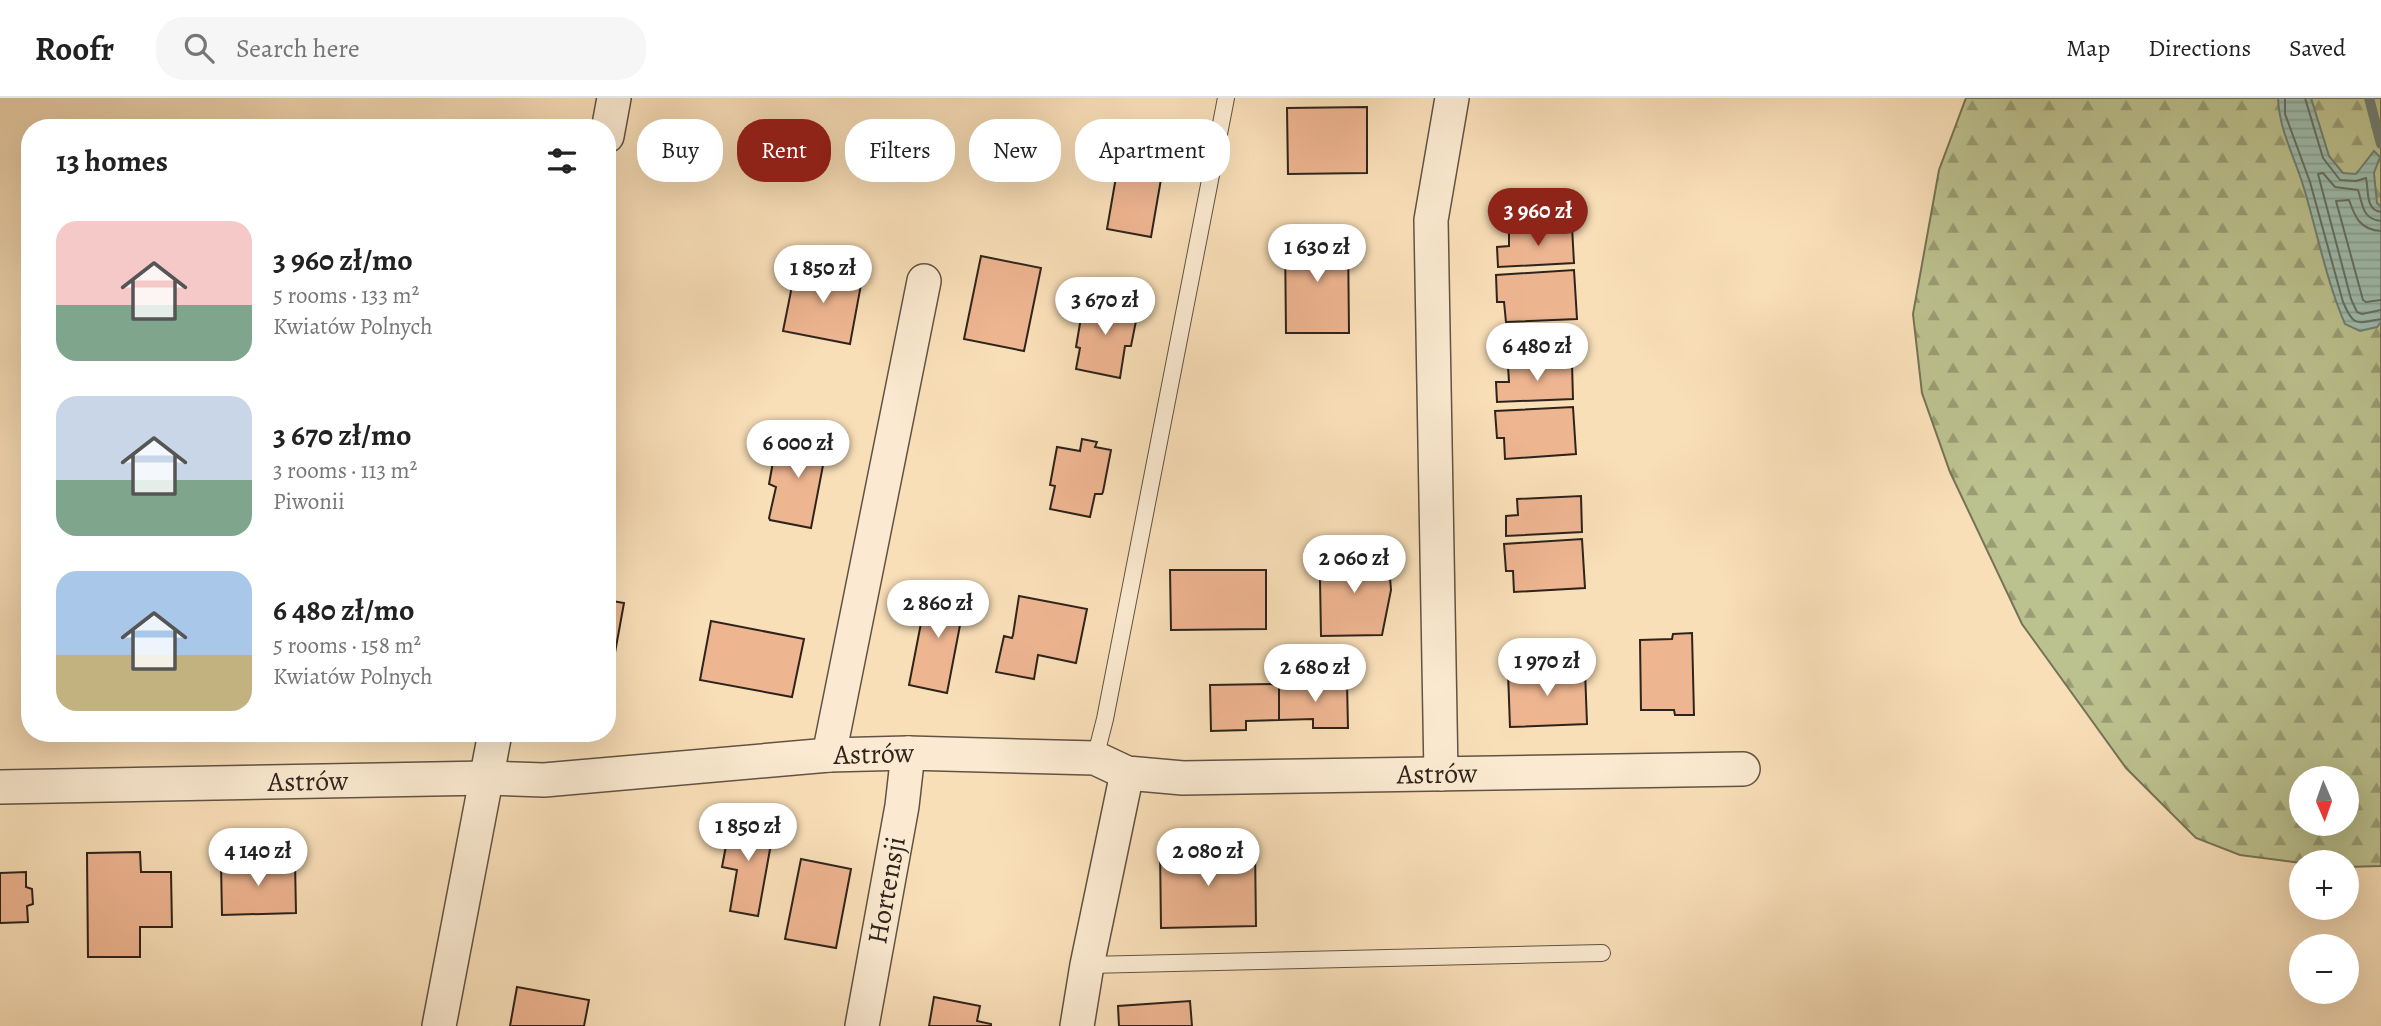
<!DOCTYPE html>
<html lang="en">
<head>
<meta charset="utf-8">
<style>
  body { margin:0; font-family:Alegreya,serif; background:#f6f6f6; color:#222; height:100vh; display:flex; flex-direction:column; font-size:26px; white-space:nowrap }
  * { box-sizing:border-box; margin:0 }
  p { font-size:23px; color:#767676 }
  .icon { flex:none; width:38px; height:38px; fill:none; stroke:currentColor; stroke-width:2; stroke-linecap:round; stroke-linejoin:round }
  .map { position:relative; flex:1; overflow:hidden }
  .panel { position:absolute; left:21px; top:21px; width:595px; height:623px; display:flex; flex-direction:column; background:#fff; border-radius:28px; box-shadow:0 7px 28px #0002 }
  .panel>* { flex:none }
  .hud { position:absolute; left:637px; top:21px; width:665px; height:63px; display:flex; gap:14px }
  .needle { width:46px; rotate:178deg }
  .buttons { position:absolute; left:2289px; top:668px; display:grid; gap:14px }
  .buttons a { display:grid; place-items:center; width:70px; height:70px; border-radius:50%; background:#fff; box-shadow:0 7px 28px #0002; font-size:35px }
  .price { position:absolute; translate:-50% -60px; padding:0 16px; border-radius:24px; background:#fff; color:#222; font-size:23px; line-height:46px; filter:drop-shadow(0 2px 4px #0008) }
  .price::after { content:''; position:absolute; left:50%; top:42px; width:21px; height:16px; margin-left:-10px; background:inherit; clip-path:polygon(0 0,100% 0,50% 100%) }
  .price.active { background:#8f2418; color:#fff }
  ul { padding:0; list-style:none }
  li { display:flex; align-items:center; gap:21px; height:175px; padding:0 35px }
  li span { display:grid; place-items:center; flex:none; width:196px; height:140px; border-radius:21px; color:#555 }
  li>.icon { margin-inline-start:auto }
  span .icon { width:84px; height:84px; fill:#fffc; stroke-width:1 }
  li b { font-size:30px }
  h2 { display:flex; justify-content:space-between; align-items:center; height:84px; padding:0 35px; font-size:30px }
  .pill { padding:0 24px; border-radius:28px; background:#fff; box-shadow:0 7px 28px #0002; font-size:24px; line-height:63px }
  .pill.active { background:#8f2418; color:#fff }
  header { display:flex; align-items:center; gap:42px; box-sizing:border-box; height:98px; padding:0 35px; background:#fff; border-bottom:2px solid #e0e0e0 }
  header strong { font-size:33px }
  nav { display:flex; gap:38px; margin-inline-start:auto; font-size:24px }
  .search { width:490px; height:63px; background:#f6f6f6; display:flex; align-items:center; gap:18px; box-sizing:border-box; padding:0 24px; border-radius:28px; color:#767676; font-size:26px }
  .map>svg:first-child { display:block }
  .forest { fill:url(#forest-firs); stroke:#757356; stroke-width:2; fill-rule:evenodd }
  .water { fill:url(#water-rules); stroke:#718074; stroke-width:2 }
  .lines { fill:none; stroke-linecap:round; stroke-linejoin:round }
  .shore { stroke:#667065; stroke-width:2 }
  .stream { stroke:#718074; stroke-width:10 }
  .building { fill:#eeb591; stroke:#2e241c; stroke-width:2 }
  .lane-casing { stroke:#615343; stroke-width:18 }
  .street-casing { stroke:#615343; stroke-width:36 }
  .lane { stroke:#fbead1; stroke-width:16 }
  .street { stroke:#fbead1; stroke-width:33 }
  .labels { text-anchor:middle; dominant-baseline:central; stroke-width:6; stroke-linejoin:round; paint-order:stroke }
  .street-label { font-size:28px; fill:#2e241c; stroke:#fbead1 }
</style>
</head>
<body>
<header>
<strong>Roofr</strong>
<div class="search"><svg class="icon" aria-label="search" viewBox="0 0 24 24"><circle cx="10" cy="10" r="6"/><path d="M15 15l6 6"/></svg>Search here</div>
<nav><a>Map</a><a>Directions</a><a>Saved</a></nav>
</header>
<div class="map">
<svg width="2381" height="928" viewBox="0 0 2381 928">
  <defs>
    <pattern id="forest-firs" width="22" height="20" patternUnits="userSpaceOnUse" patternTransform="scale(1.75)"><rect width="22" height="20" fill="#bcc28f"/><path d="M5 1l3.5 6h-7zM16 11l3.5 6h-7z" fill="#999d74"/></pattern>
    <pattern id="water-rules" width="6" height="5" patternUnits="userSpaceOnUse" patternTransform="scale(1.75)"><rect width="6" height="5" fill="#9ebdae"/><path d="M0 2.5h6" fill="none" stroke="#88a295"/></pattern>
  </defs>
  <rect width="100%" height="100%" fill="#f9dfb8"/>
  <filter id="stains"><feTurbulence type="fractalNoise" baseFrequency=".00286" numOctaves="4"/><feColorMatrix values="0 0 0 0 .2 0 0 0 0 .09 0 0 0 0 .02 0 0 0 .5 -.17"/></filter>
  <radialGradient id="worn" r=".72"><stop offset=".6" stop-color="#630" stop-opacity="0"/><stop offset="1" stop-color="#630" stop-opacity=".3"/></radialGradient>
  <!-- forest -->
  <path class="forest" d="M1966,0h415v768l-34,1v-4h-46l-61,-8 -44,-17 -70,-70 -104,-144 -72,-152 -28,-79 -9,-79 26,-144zM2301,681h46v45h-46z"/>
  <!-- water -->
  <path class="water" d="M2278,0h33l18,58 14,17 13,1 18,-23 6,6 -6,16 3,30 4,4v115l-4,5 -17,4 -15,-7c-19,-44 -28,-93 -42,-139 -9,-29 -24,-56 -25,-87z"/>
  <g class="lines">
    <!-- shore -->
    <path class="shore" d="M2285,0v16l25,68 33,120c11,26 14,21 38,17
      M2305,0l18,60 17,22 16,1 10,-3c3,13 -1,32 15,34
      M2381,123c-19,-2 -18,-16 -23,-31l-23,-3 -12,-14 -5,1 33,125 6,13 5,2 19,-4
      M2381,133c-21,-1 -26,-14 -32,-31l-13,1 27,99 3,2 15,-2"/>
    <!-- stream -->
    <path class="stream" d="M2369,0l12,46"/>
  </g>
  <!-- building -->
  <path class="building" d="M1367,9v66l-79,1 -1,-66z
    M1121,50l44,8 -14,81 -44,-8z
    M1572,129l2,36 -76,4 -1,-20 12,-1v-16z
    M1348,137l1,98h-63l-1,-97z
    M981,158l60,12 -17,83 -60,-12z
    M796,168l66,13 -12,65 -67,-13z
    M1574,172l3,49 -71,3 -2,-20h-7l-1,-27z
    M1084,202l20,4v-2l34,9 -7,35h-6l-5,32 -44,-9 4,-21 -4,-1z
    M1572,265l1,36 -76,3 -1,-20h13l-1,-16z
    M1573,309l3,47 -71,5 -1,-21h-7l-2,-27z
    M798,332l17,4 -1,6 20,4 -3,17 -7,-1 -13,68 -41,-8 -1,-2 7,-31 -7,-3 6,-33 19,3z
    M1082,341l15,3 -2,5 16,3 -8,42 -1,2h-7l-5,23 -40,-8 5,-23 -5,-1 7,-38 23,4z
    M1581,398l1,36 -76,4v-20l12,-1 -1,-16z
    M1582,441l3,49 -71,4 -1,-21h-7l-2,-27z
    M1351,450h8l4,5 20,-1v27l7,-1 1,12 -9,45 -61,1 -1,-56 7,-1v-26h18z
    M1170,472h96v59l-95,1z
    M928,489l38,7 -19,99 -38,-8z
    M1019,498l68,13 -11,54 -38,-8 -4,24 -38,-7 8,-36 8,2 1,-3z
    M607,502l17,3 -12,66 -5,-1z
    M711,523l93,18 -12,58 -92,-17z
    M1692,535l2,82h-19l-1,-5h-33l-1,-70 32,-1 1,-5z
    M1585,572l2,54 -77,3 -2,-55z
    M1347,584l1,46h-35v-9l-34,1v-36z
    M1279,586v36l-33,1v9l-35,1 -1,-46z
    M731,721l43,8 -16,89 -28,-5 7,-41 -15,-3z
    M1255,750l1,78 -95,2 -1,-78z
    M140,754l1,20h30l1,55h-32v30h-52l-1,-104z
    M801,761l50,10 -15,79 -51,-9z
    M295,764l1,51 -74,2 -1,-51z
    M26,774v15l6,2 1,15 -6,2 1,16 -28,1v-50z
    M517,889l72,13 -5,26h-74z
    M934,899l46,9 -3,15 14,3v2h-62z
    M1190,903l2,25h-73l-1,-20z"/>
  <g class="lines">
    <!-- lane casing -->
    <g class="lane-casing">
      <path id="lane" d="M1095,660l10,-39 121,-621
        M1087,867l515,-12"/>
    </g>
    <!-- street casing -->
    <g class="street-casing">
      <g id="street">
        <path d="M607,38l7,-38"/>
        <path d="M829,657l95,-474"/>
        <path d="M1441,676l-10,-554 21,-122"/>
        <path id="s1" d="M0,689l487,-9 57,2 285,-25 79,-2 187,5 32,15 56,5 560,-9"/>
        <path d="M439,928l56,-293"/>
        <path id="s2" d="M862,928l40,-220 6,-53"/>
        <path d="M1077,928l10,-61 40,-192"/>
      </g>
    </g>
    <!-- lane -->
    <use href="#lane" class="lane"/>
    <!-- street -->
    <use href="#street" class="street"/>
  </g>
  <g class="labels">
    <!-- street labels -->
    <g class="street-label">
      <text stroke="none"><textPath href="#s1" startOffset="875">Astrów</textPath></text>
      <text stroke="none"><textPath href="#s1" startOffset="1442">Astrów</textPath></text>
      <text stroke="none"><textPath href="#s1" startOffset="308">Astrów</textPath></text>
      <text stroke="none"><textPath href="#s2" startOffset="138">Hortensji</textPath></text>
    </g>
  </g>
  <rect width="100%" height="100%" filter="url(#stains)"/>
  <rect width="100%" height="100%" fill="url(#worn)"/>
</svg>
<div class="buttons">
<a><svg class="needle" viewBox="-14 -14 28 28"><path d="M0-13l5 13h-10z" fill="#e53935"/><path d="M0 13l5-13h-10z" fill="#767676"/></svg></a>
<a>+</a>
<a>−</a>
</div>
<b class="price active" style="left:1538px;top:150px">3 960 zł</b>
<b class="price" style="left:1317px;top:186px">1 630 zł</b>
<b class="price" style="left:823px;top:207px">1 850 zł</b>
<b class="price" style="left:1105px;top:239px">3 670 zł</b>
<b class="price" style="left:1537px;top:285px">6 480 zł</b>
<b class="price" style="left:798px;top:382px">6 000 zł</b>
<b class="price" style="left:1354px;top:497px">2 060 zł</b>
<b class="price" style="left:938px;top:542px">2 860 zł</b>
<b class="price" style="left:1547px;top:600px">1 970 zł</b>
<b class="price" style="left:1315px;top:606px">2 680 zł</b>
<b class="price" style="left:748px;top:765px">1 850 zł</b>
<b class="price" style="left:258px;top:790px">4 140 zł</b>
<b class="price" style="left:1208px;top:790px">2 080 zł</b>
<div class="hud">
<a class="pill">Buy</a>
<a class="pill active">Rent</a>
<a class="pill">Filters</a>
<a class="pill">New</a>
<a class="pill">Apartment</a>
</div>
<section class="panel">
<h2>13 homes<svg class="icon" aria-label="filters" viewBox="0 0 24 24"><path d="M4 7h16M4 17h16"/><circle cx="9" cy="7" r="2"/><circle cx="15" cy="17" r="2"/></svg></h2>
<ul>
<li><span style="background:linear-gradient(#f6c9c9 60%,#7fa58c 0)"><svg class="icon" aria-label="home" viewBox="0 0 24 24"><path d="M3 11l9-7 9 7M6 9v11h12V9"/></svg></span><div><b>3 960 zł/mo</b><p>5 rooms · 133 m²</p><p>Kwiatów Polnych</p></div></li>
<li><span style="background:linear-gradient(#c9d6e8 60%,#7fa58c 0)"><svg class="icon" aria-label="home" viewBox="0 0 24 24"><path d="M3 11l9-7 9 7M6 9v11h12V9"/></svg></span><div><b>3 670 zł/mo</b><p>3 rooms · 113 m²</p><p>Piwonii</p></div></li>
<li><span style="background:linear-gradient(#a9c7e8 60%,#c2b280 0)"><svg class="icon" aria-label="home" viewBox="0 0 24 24"><path d="M3 11l9-7 9 7M6 9v11h12V9"/></svg></span><div><b>6 480 zł/mo</b><p>5 rooms · 158 m²</p><p>Kwiatów Polnych</p></div></li>
</ul>
</section>
</div>
</body>
</html>
